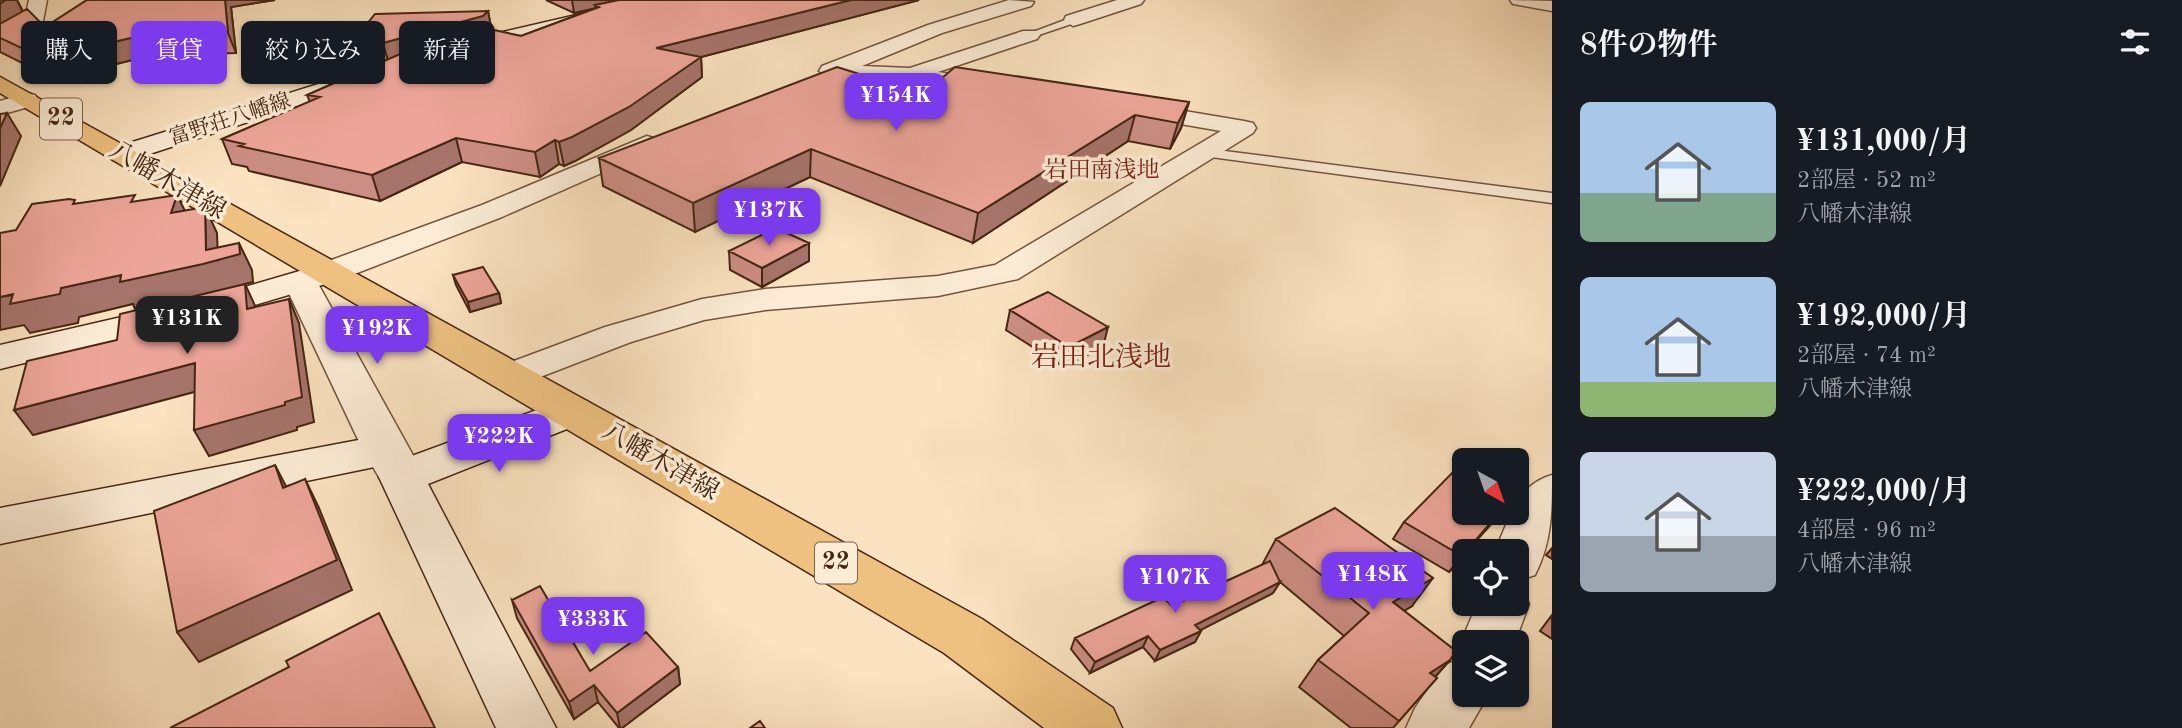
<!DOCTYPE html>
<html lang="ja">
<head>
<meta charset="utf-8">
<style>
  body { margin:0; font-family:"Old Standard TT","Noto Serif JP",serif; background:#20242c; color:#f1f3f6; height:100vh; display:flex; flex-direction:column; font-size:26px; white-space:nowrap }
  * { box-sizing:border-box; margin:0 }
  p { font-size:23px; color:#9ea1a6 }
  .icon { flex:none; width:38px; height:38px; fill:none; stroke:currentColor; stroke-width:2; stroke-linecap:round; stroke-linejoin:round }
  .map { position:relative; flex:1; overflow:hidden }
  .drawer { display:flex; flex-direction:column; background:#171b24; width:630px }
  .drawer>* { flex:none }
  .top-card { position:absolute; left:21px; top:21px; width:665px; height:63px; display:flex; gap:14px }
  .needle { width:46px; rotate:140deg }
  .tools { position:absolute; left:1452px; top:448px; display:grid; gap:14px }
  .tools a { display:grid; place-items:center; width:77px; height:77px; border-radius:10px; background:#171b24; box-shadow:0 2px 5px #0004; font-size:35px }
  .price { position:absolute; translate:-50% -60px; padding:0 16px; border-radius:14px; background:#7c3aed; color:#fff; font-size:23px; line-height:46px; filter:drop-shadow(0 2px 4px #0008) }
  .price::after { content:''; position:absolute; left:50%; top:42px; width:21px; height:16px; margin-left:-10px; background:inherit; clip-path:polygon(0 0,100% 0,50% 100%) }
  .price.current { background:#222; color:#fff }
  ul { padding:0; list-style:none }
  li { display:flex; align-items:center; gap:21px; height:175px; padding:0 28px }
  li span { display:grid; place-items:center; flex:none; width:196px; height:140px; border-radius:10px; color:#555 }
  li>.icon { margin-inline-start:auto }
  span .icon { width:84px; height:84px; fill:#fffc; stroke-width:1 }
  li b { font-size:30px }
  h2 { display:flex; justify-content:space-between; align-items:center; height:84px; padding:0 28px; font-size:30px }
  .chip { padding:0 24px; border-radius:10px; background:#171b24; box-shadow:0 2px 5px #0004; font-size:24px; line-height:63px }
  .chip.current { background:#7c3aed; color:#fff }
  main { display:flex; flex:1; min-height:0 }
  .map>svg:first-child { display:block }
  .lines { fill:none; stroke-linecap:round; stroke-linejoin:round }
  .lane-casing { stroke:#73553e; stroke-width:3 }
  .street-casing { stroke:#73553e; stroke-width:3 }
  .secondary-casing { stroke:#462612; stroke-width:3 }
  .primary-casing { stroke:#462612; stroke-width:3 }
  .lane { fill:#fcecd6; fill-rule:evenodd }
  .street { fill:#fcecd6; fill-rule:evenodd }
  .secondary { fill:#fcecd6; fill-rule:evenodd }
  .primary { fill:#eec180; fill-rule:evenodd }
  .wall { fill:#cc8e84; stroke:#462612; stroke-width:2 }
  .shaded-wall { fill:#a6746b; stroke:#462612; stroke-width:2 }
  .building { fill:#eda599; stroke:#462612; stroke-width:2 }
  .labels { text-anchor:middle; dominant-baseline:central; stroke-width:7; stroke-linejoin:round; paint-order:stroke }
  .far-street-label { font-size:21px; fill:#462612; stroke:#fcecd6 }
  .far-neighbourhood-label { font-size:23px; fill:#7a1f14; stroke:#fcecd6 }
  .shield { fill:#fcecd6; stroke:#7d614d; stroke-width:2 }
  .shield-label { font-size:24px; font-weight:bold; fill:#462612 }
  .street-label { font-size:26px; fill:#462612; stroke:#fcecd6 }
  .neighbourhood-label { font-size:28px; fill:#7a1f14; stroke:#fcecd6 }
</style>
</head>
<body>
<main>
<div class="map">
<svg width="1552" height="728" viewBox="0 0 1552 728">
  <rect width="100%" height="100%" fill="#fbe2c0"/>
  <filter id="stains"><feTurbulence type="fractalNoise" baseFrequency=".00286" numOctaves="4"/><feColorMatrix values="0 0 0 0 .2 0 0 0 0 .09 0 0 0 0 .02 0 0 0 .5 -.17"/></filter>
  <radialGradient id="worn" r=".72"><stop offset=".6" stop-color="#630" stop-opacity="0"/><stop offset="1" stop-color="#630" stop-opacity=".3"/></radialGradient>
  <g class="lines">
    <!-- lane casing -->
    <g class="lane-casing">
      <path id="lane" d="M1073,17l4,5 -47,16 -5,-3z
        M1201,148l351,45v10l-356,-48v-6z"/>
    </g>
    <!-- street casing -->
    <g class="street-casing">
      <path id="street" d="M29,0h18l-4,21 -43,27v-14l25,-16z
        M1009,0l25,2 -3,4 -89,27 -80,33 48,2 113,-37h14l3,4 -3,4 -99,33 62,9 3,5 -3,5 -8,2 -83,-13 -79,-3 -11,-6 3,-5 106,-41z
        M1117,0h27l-3,4 -61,20 -7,2 -9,-6 2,-4z
        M1510,0l42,1v10l-39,-7z
        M27,93l8,2 4,5 -4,5 -35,10v-14z
        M1131,102l113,19 9,2 3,5 -3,5 -235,146 -80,17 -173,14 -61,10 -73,22 -122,47 -14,-3 -6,-9 6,-9 110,-41 97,-28 63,-10 173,-13 57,-11 226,-134 -98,-17 -4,-5 4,-5z
        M647,136l9,3 4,5 -4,5 -154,68 -163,63 -12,3 -11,-3 109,197 -7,12 -16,4 -16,-4 -23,-39 -79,-167 5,-7 12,-3 11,3 -2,-3 5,-7 167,-61z
        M1552,475c0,36 0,67 -17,100l-18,6v-30h-22l16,-38h6c0,-20 18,-33 35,-38z
        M1517,587l5,1 7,16 -14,38h-50v9l-4,-9 16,-38h40z
        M1465,657v38h23l-19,33h-63l9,-20 30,-43z"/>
    </g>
    <!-- secondary casing -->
    <g class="secondary-casing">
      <path id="secondary" d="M641,0h31l-3,4 -207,49 -10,-6 3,-4z
        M357,72l8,2 3,5 -3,5 -234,76h-18l-4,-6 4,-6z
        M327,263l12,3 5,7 -5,7 -101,30 -238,59v-24l217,-50z
        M572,397l15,4 6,10 -6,10 -159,63 128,244h-60l-117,-251 7,-12 8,-2 -394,81v-36l385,-73 15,4 7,11 -6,10z"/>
    </g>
    <!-- primary casing -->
    <g class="primary-casing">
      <path id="primary" d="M0,77l982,542 131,89 9,20h-78l-100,-75 -944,-560z"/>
    </g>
    <!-- lane -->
    <use href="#lane" class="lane"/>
    <!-- street -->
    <use href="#street" class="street"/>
    <!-- secondary -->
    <use href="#secondary" class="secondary"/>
    <!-- primary -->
    <use href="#primary" class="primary"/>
  </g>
  <!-- wall -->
  <path class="wall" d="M0,0h17l6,11 22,16 42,-27h188l-44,7 5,46 -83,2 -99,24 -54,-27z
    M546,0h373l-218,57 1,20 -71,53 -56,31 -11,5 -5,-2 -19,13 -78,-15 -82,39 -131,-30 -2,-4 -15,-3 -10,-25 88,-37 -3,-7 78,-34 -29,1 -5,-18 137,-33 3,16 -2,2 32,7 75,-28 -22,5z
    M923,94l266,8 -8,26 -11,21 -42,-8 -155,102 -163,-66 -115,55 -92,-46 -4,-28z
    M809,243v18l-47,26 -32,-17 -1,-19z
    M453,275l46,18 2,10 -31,9 -14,-27z
    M1010,310l93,37 -39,20 -58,-37z
    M1501,513l-34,38h-2v3l-16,18 -56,-33 11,-17z
    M1276,539l136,67 -8,5 46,49 -15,17 2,1 -44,50h-42l-52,-41 19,-27 26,-24 -64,-54 -7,11 -73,37 1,1 -6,11 -40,19 -12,-14 -53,26 -19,-24 4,-11 97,-32 90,-41z
    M1552,548v11l-6,-4z
    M512,600l78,71 88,-4 2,17 -58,44h-3l-21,-26 -24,17 -57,-101z
    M1552,615v24l-12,-8z"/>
  <!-- shaded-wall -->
  <path class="shaded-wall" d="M6,0h11l6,13 -23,18v-27z
    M225,0h50l-44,7 5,46 -8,-20z
    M572,0h56l-33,5 1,3 -22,5z
    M851,0h68l-218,57 1,20 -71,53 -56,31 -11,5 -5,-24 97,-94z
    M488,11l3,16 -4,6 -99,28 -5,-18z
    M144,35l9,20 -99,24 -11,-21z
    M1189,102l-8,26 -11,21 8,-26z
    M7,113l14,23 -21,50v-58z
    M1135,115l-7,26 -155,102 5,-30z
    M456,138l6,24 -82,39 -8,-26z
    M555,140l4,24 -19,13 -5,-25z
    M811,149l-1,28 -115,55 -2,-29z
    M177,195l13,26 -19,-8z
    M205,207l12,26 1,27 21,-17 13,27 1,12 -8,2 11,24 2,25 -122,-22 -3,-7 -54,13 -1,6 -48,10 -6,-8 -24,5v-33l61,-9 60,-13 85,-25z
    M809,243v18l-47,26v-19z
    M499,293l2,10 -31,9 -2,-10z
    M289,299l10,24 15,99 -17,5v3l-88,26 -15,-26 91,-28z
    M1108,327l-5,20 -39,20 5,-20z
    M195,363l14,25 -176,47 -19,-25z
    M275,465l15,29 -7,-6z
    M305,479l14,29 33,82 -153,72 -22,-30z
    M1499,513h2l-34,38h-2z
    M1465,552v2l-16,18z
    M1433,578l-21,28 -39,24 20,-28z
    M1280,582l-7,11 -84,43 6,-11z
    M1201,631l-6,11 -40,19 5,-11z
    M1148,636l-5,11 -53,26 5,-11z
    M1450,660l-24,27 4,-14z
    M678,667l2,17 -58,44h-2l-3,-15z
    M594,685l4,17 -24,17 -5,-17z"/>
  <!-- building -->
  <path class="building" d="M87,0h138l3,33 -84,2 -101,23 -43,-20v-14l27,-15 18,18z
    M619,0h232l-195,48 45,9 -72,50 -57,30 -13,5 -4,-2 -20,12 -79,-14 -84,37 -133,-29 5,-2 -22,-5 98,-42 -13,-2 93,-41 89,-25 32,7 78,-29 -4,-2z
    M488,11l-5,5 -100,27 -32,1 24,-30z
    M837,67l86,27 32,-27 234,35 -11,21 -43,-8 -157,98 -167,-64 -118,54 -94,-45z
    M7,113l-7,15v-14z
    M135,195l-4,7 46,-7 -6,18 34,-6 1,43 33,-7 1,11 -37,10 -83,18 1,-7 -60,13 -1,6 -50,10 3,-10 -13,3v-64l16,-3 16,-26 37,-5 6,1 -2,4z
    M776,228l33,15 -47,25 -33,-17z
    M483,267l16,26 -31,9 -15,-27z
    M245,284l2,25 42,-10 13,98 -17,5v3l-91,25 1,-67 -181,47 13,-49 90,-21 3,-26z
    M1048,292l60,35 -39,20 -59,-37z
    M275,465l8,23 22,-9 32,81 -160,72 -23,-121z
    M1458,467l7,4v42h34l-37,43 -58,-34z
    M1335,508l98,70 -40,24 63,49 -6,9 -20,13 7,5 -38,43 -81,-61 51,-47 -93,-74z
    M1270,561l10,21 -85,43 6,6 -41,19 -12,-14 -53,26 -20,-24 88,-41 9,9z
    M540,586l50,85 56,-39 32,35 -61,46 -23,-28 -25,17 -57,-102z
    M379,613l56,115h-265l119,-61 -3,-6z
    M760,721l5,7h-15z"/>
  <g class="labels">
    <!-- far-street labels -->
    <g class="far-street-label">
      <text transform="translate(230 120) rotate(-18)">富野荘八幡線</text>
    </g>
    <!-- far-neighbourhood labels -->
    <g class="far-neighbourhood-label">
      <text x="1102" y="170">岩田南浅地</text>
    </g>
    <!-- shield labels -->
    <g class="shield">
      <rect x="40" y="98.5" width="42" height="41" rx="5"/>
      <rect x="815" y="542.5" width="42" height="41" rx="5"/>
    </g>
    <g class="shield-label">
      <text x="61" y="119">22</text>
      <text x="836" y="563">22</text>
    </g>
    <!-- street labels -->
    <g class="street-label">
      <text transform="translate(167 181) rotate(30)">八幡木津線</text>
      <text transform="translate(660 462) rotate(30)">八幡木津線</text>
    </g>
    <!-- neighbourhood labels -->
    <g class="neighbourhood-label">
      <text x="1101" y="359">岩田北浅地</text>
    </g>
  </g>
  <rect width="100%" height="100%" filter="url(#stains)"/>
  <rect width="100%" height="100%" fill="url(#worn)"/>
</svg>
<div class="tools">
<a><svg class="needle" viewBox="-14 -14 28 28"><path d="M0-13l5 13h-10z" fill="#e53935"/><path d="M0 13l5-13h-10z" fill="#9ea1a6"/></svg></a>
<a><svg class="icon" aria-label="locate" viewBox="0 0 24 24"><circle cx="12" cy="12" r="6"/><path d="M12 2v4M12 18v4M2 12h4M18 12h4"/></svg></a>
<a><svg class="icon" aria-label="layers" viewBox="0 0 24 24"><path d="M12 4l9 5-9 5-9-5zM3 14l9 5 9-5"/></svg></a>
</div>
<b class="price" style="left:896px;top:133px">¥154K</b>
<b class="price" style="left:769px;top:248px">¥137K</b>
<b class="price current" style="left:187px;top:356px">¥131K</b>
<b class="price" style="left:377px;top:366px">¥192K</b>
<b class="price" style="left:499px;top:474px">¥222K</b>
<b class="price" style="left:1373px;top:612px">¥148K</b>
<b class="price" style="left:1175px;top:615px">¥107K</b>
<b class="price" style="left:593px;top:657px">¥333K</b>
<div class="top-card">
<a class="chip">購入</a>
<a class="chip current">賃貸</a>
<a class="chip">絞り込み</a>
<a class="chip">新着</a>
</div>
</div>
<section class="drawer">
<h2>8件の物件<svg class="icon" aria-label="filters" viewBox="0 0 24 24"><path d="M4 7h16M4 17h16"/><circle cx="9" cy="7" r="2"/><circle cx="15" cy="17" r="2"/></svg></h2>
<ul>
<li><span style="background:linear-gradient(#a9c7e8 65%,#7fa58c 0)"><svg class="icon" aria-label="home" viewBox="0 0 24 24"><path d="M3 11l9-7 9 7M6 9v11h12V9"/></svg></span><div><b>¥131,000/月</b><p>2部屋 · 52 m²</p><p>八幡木津線</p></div></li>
<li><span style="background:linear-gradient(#a9c7e8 75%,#8fb573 0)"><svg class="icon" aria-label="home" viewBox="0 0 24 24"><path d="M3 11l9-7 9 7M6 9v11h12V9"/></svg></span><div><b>¥192,000/月</b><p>2部屋 · 74 m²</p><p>八幡木津線</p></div></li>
<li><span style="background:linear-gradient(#c9d6e8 60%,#9aa5b1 0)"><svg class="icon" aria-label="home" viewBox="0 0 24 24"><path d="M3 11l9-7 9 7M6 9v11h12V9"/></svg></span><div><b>¥222,000/月</b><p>4部屋 · 96 m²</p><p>八幡木津線</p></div></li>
</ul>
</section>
</main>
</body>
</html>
